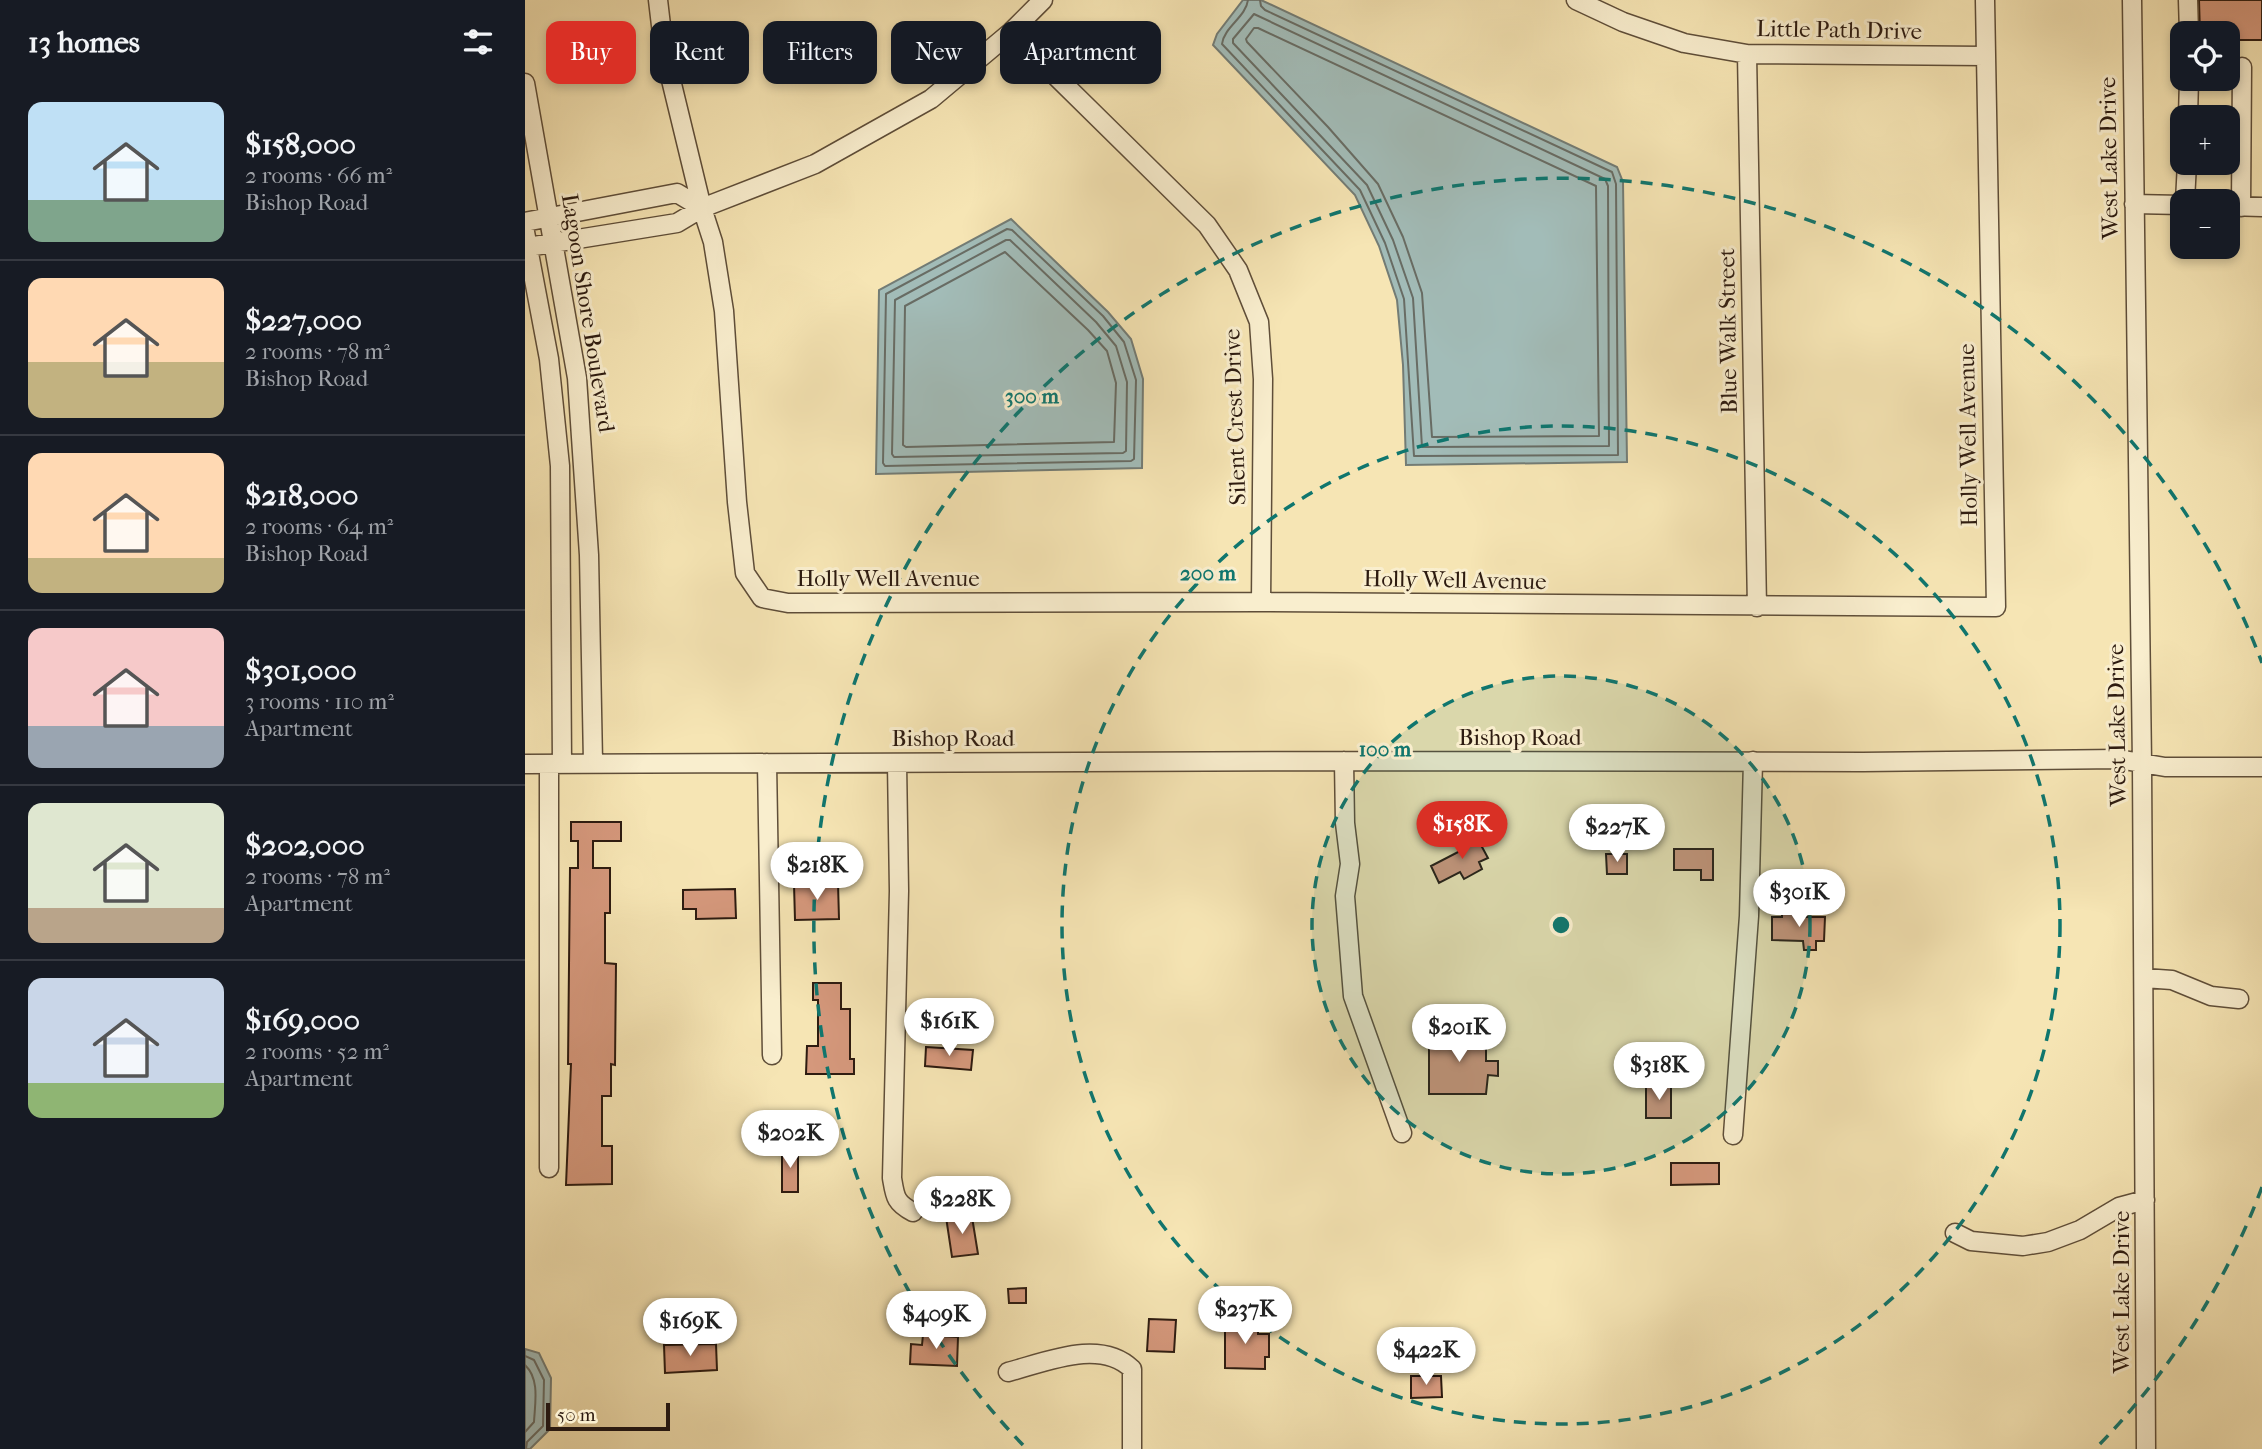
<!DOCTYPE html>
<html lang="en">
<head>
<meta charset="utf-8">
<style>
  body { margin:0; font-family:"IM FELL French Canon",serif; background:#242831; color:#f1f3f6; height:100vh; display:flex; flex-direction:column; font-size:26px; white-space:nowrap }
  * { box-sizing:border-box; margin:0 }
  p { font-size:23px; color:#9ea1a6 }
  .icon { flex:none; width:38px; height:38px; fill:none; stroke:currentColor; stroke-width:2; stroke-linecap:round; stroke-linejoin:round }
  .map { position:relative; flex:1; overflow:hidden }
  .panel { display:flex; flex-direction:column; background:#171b24; width:525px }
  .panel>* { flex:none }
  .top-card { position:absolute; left:21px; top:21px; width:665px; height:63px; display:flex; gap:14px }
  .tools { position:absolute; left:1645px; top:21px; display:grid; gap:14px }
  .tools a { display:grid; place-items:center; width:70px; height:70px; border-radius:14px; background:#171b24; box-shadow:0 4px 10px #0003; font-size:35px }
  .scale { position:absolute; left:21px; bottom:18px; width:124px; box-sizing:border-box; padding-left:7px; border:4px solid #2d1b10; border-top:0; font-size:19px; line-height:24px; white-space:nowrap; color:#2d1b10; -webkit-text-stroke:5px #f9eece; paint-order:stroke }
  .price { position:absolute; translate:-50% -60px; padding:0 16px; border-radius:24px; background:#fff; color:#222; font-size:23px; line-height:46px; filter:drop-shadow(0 2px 4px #0008) }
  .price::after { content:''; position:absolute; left:50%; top:42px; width:21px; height:16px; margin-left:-10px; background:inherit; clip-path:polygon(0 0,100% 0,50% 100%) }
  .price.selected { background:#d93025; color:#fff }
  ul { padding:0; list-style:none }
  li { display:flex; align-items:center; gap:21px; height:175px; padding:0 28px }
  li+li { border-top:2px solid #363941 }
  li span { display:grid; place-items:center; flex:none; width:196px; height:140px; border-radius:14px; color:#555 }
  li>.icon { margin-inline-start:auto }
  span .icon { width:84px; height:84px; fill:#fffc; stroke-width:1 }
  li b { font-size:30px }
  h2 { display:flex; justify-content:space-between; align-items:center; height:84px; padding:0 28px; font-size:30px }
  .chip { padding:0 24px; border-radius:14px; background:#171b24; box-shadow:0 4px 10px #0003; font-size:24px; line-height:63px }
  .chip.selected { background:#d93025; color:#fff }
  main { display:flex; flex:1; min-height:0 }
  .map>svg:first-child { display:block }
  .water { fill:#a2bcb8; stroke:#737c75; stroke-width:2 }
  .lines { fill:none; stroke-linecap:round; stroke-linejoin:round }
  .shore { stroke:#686c64; stroke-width:2 }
  .building { fill:#d5987c; stroke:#2d1b10; stroke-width:2 }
  .minor-casing { stroke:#5f4e39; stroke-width:21 }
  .minor { stroke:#f9eece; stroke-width:18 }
  .ring { fill:none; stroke:#0f766e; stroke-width:3.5; stroke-dasharray:12 9 }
  .labels { text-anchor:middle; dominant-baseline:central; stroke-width:6; stroke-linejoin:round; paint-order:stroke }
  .street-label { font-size:23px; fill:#2d1b10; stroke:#f9eece }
  .centre { fill:#0f766e; stroke:#f9eece; stroke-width:3.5 }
  .ring-label { font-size:21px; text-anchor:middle; font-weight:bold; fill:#0f766e; stroke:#f9eece; stroke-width:6; stroke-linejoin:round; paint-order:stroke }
</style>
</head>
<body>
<main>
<section class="panel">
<h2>13 homes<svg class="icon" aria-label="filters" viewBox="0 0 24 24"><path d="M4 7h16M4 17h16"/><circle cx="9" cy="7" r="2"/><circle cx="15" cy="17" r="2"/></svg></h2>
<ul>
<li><span style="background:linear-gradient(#bfe0f5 70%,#7fa58c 0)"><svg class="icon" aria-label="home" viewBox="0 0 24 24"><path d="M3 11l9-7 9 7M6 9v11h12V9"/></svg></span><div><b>$158,000</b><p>2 rooms · 66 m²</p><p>Bishop Road</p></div></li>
<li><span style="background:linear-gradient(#ffd9b3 60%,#c2b280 0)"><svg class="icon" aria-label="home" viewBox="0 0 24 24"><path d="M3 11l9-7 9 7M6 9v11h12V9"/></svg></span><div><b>$227,000</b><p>2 rooms · 78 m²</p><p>Bishop Road</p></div></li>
<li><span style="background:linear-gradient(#ffd9b3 75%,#c2b280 0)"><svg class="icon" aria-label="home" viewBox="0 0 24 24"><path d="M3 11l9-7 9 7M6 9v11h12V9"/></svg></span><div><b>$218,000</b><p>2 rooms · 64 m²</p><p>Bishop Road</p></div></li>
<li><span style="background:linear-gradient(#f6c9c9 70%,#9aa5b1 0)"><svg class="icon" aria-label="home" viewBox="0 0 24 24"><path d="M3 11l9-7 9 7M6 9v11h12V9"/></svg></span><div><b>$301,000</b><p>3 rooms · 110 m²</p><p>Apartment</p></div></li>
<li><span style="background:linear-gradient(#dfe7d0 75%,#b9a48a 0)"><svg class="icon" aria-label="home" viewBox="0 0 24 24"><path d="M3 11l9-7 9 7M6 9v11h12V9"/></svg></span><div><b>$202,000</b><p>2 rooms · 78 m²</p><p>Apartment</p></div></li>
<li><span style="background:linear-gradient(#c9d6e8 75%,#8fb573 0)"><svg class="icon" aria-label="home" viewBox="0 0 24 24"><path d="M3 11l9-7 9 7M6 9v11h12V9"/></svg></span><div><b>$169,000</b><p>2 rooms · 52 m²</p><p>Apartment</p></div></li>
</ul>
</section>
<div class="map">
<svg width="1737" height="1449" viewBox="0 0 1737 1449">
  <rect width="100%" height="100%" fill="#f6e5b4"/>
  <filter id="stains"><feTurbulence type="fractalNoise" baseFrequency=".00286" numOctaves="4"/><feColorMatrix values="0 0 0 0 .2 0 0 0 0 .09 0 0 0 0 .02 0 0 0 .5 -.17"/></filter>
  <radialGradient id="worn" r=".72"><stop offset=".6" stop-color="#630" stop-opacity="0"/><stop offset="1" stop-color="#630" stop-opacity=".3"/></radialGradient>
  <!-- water -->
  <path class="water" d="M718,0h18l356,167 6,15 4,280 -221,3 -3,-100 -6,-65 -18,-54 -24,-51 -142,-150 4,-11z
    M486,219l97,93 23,27 12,40 -1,89 -266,6 3,-184z
    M0,1349l14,4 12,25 -1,51 -20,20h-5z"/>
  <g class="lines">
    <!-- shore -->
    <path class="shore" d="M723,0c-2,17 -24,27 -26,44l138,146 25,53 19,56 10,157 204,-1 -2,-271 -4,-12 -347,-162 -4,-4 -1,-6
      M729,14l351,165 3,7 1,260 -187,1 -9,-149 -20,-58 -26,-55 -134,-142v-4z
      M733,28l338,158 3,250 -167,1 -10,-144 -19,-56 -25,-53 -50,-57 -81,-85 -1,-3 8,-11z
      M482,229l5,1 91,86 21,26 12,38 -2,79 -3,2 -246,5 -2,-3 3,-169z
      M481,240h4l86,82 20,24 11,36 -1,69 -3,2 -229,4 -2,-3 3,-154z
      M480,252l83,78 19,21 9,32 -2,59 -208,5 -3,-2 2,-139z
      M0,1356l9,4 10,20 -1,46 -16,16 -1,7
      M0,1365c15,14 10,38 9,57l-9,10"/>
  </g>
  <!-- building -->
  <path class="building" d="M1674,0h63v40h-34v-7h-28z
    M46,822h50v19h-28v27h17v45h-5v50l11,1 -1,101 -4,-1v32h-9v50h10v38l-46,1 5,-121h-3l2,-196h8v-27h-7z
    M950,834l13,24 -9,4 3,7 -18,10 -4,-7 -21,11 -8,-17 33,-17 -4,-8z
    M1149,849h39v31h-12v-10h-27z
    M1081,854h21v20h-20z
    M313,883l1,36 -44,1 -1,-36z
    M210,889l1,29 -40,1v-10h-13v-19z
    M1257,911h16v6h27l-1,24h-8v9h-12l-1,-9 -31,-1v-23h10z
    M288,983h28v26h9v50h4v15h-48l1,-28h11v-46h-5z
    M904,1033h57v28h12v15l-10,-1 -2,19h-57z
    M401,1047l47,3 -2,20 -46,-4z
    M1121,1086h25v32h-25z
    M257,1148h16v44h-16z
    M1146,1163h48v21l-48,1z
    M421,1217h26l6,37 -26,3z
    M501,1288v15h-17l-1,-14z
    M624,1319l27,1 -2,32 -27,-1z
    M700,1321l33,1v12h11v23h-4v12l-40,-1z
    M398,1335l35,2 -1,29 -47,-2 1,-20 11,1z
    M191,1344l1,26 -52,3 -1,-28z
    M886,1376h30l1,21 -31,1z"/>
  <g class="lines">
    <!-- minor casing -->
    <g class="minor-casing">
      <path id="minor" d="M133,0l6,51 38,157 11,34 11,69 13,191 8,71 17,25 26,5 473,-1 735,5 -11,-607
        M1051,0l47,22 61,21 63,11 238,2
        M1607,0l10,764 4,685
        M1663,0l1,33
        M486,32l196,193 31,45 21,52 4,57 -2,223
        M1222,54l10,553
        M0,83l52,295 12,177 4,207
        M1663,117l1,-38
        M1660,201l2,-38
        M1609,204l48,1
        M1703,206l34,1
        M1716,207l1,-140
        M0,222l152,-29 25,15
        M0,232l24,127 11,107 2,298
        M3,247l149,-24 25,-15 113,-44 116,-65 80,-67 32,-32
        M819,761l1,62 5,41 -5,32 8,100 49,137
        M242,763l5,292
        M372,763l2,128 -7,287c3,18 3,25 21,34
        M0,764l819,-3 519,1 255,-3 47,8h97
        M24,764v404
        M1619,978l28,2 39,16 28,3
        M1208,1135l16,-219 4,-155
        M1430,1233l16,8 52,5 25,-4 32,-12 39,-23 26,-7
        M483,1372c38,-10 92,-34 124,-3v80"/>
    </g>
    <!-- minor -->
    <use href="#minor" class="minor"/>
  </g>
  <!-- distance rings -->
  <circle cx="1036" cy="925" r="249" fill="#0f766e" fill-opacity=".12"/>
  <g class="ring">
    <circle cx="1036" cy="925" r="249"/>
    <circle cx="1036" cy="925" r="499"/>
    <path d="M1737 1187A748 748 0 0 1 1574 1445M498 1445A748 748 0 1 1 1737 663"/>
  </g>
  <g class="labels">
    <!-- street labels -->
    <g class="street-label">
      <text transform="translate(1314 30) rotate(1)">Little Path Drive</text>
      <text transform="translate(1584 158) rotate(-91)">West Lake Drive</text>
      <text transform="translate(63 313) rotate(81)">Lagoon Shore Boulevard</text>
      <text transform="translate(1203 331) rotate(-91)">Blue Walk Street</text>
      <text transform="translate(710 417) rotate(-92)">Silent Crest Drive</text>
      <text transform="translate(1443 435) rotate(-91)">Holly Well Avenue</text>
      <text x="363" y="578">Holly Well Avenue</text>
      <text transform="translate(930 580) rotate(1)">Holly Well Avenue</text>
      <text transform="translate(1592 725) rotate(-91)">West Lake Drive</text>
      <text x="995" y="737">Bishop Road</text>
      <text x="428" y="738">Bishop Road</text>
      <text transform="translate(1596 1292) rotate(-90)">West Lake Drive</text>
    </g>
  </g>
  <circle cx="1036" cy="925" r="10" class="centre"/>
  <g class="ring-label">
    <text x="507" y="403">300 m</text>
    <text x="683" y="580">200 m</text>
    <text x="860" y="756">100 m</text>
  </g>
  <rect width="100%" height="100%" filter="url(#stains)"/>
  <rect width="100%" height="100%" fill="url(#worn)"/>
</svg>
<div class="tools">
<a><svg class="icon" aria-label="locate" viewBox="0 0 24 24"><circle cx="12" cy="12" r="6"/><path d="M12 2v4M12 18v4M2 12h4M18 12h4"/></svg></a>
<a>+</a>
<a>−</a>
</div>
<div class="scale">50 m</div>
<b class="price selected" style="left:937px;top:861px">$158K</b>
<b class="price" style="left:1092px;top:864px">$227K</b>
<b class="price" style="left:292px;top:902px">$218K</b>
<b class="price" style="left:1274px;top:929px">$301K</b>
<b class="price" style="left:424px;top:1058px">$161K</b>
<b class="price" style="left:934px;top:1064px">$201K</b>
<b class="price" style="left:1134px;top:1102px">$318K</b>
<b class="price" style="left:265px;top:1170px">$202K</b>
<b class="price" style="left:437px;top:1236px">$228K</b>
<b class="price" style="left:720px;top:1346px">$237K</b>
<b class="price" style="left:411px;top:1351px">$409K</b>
<b class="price" style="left:165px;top:1358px">$169K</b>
<b class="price" style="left:901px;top:1387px">$422K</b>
<div class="top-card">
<a class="chip selected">Buy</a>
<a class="chip">Rent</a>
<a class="chip">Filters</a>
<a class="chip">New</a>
<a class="chip">Apartment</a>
</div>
</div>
</main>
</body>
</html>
